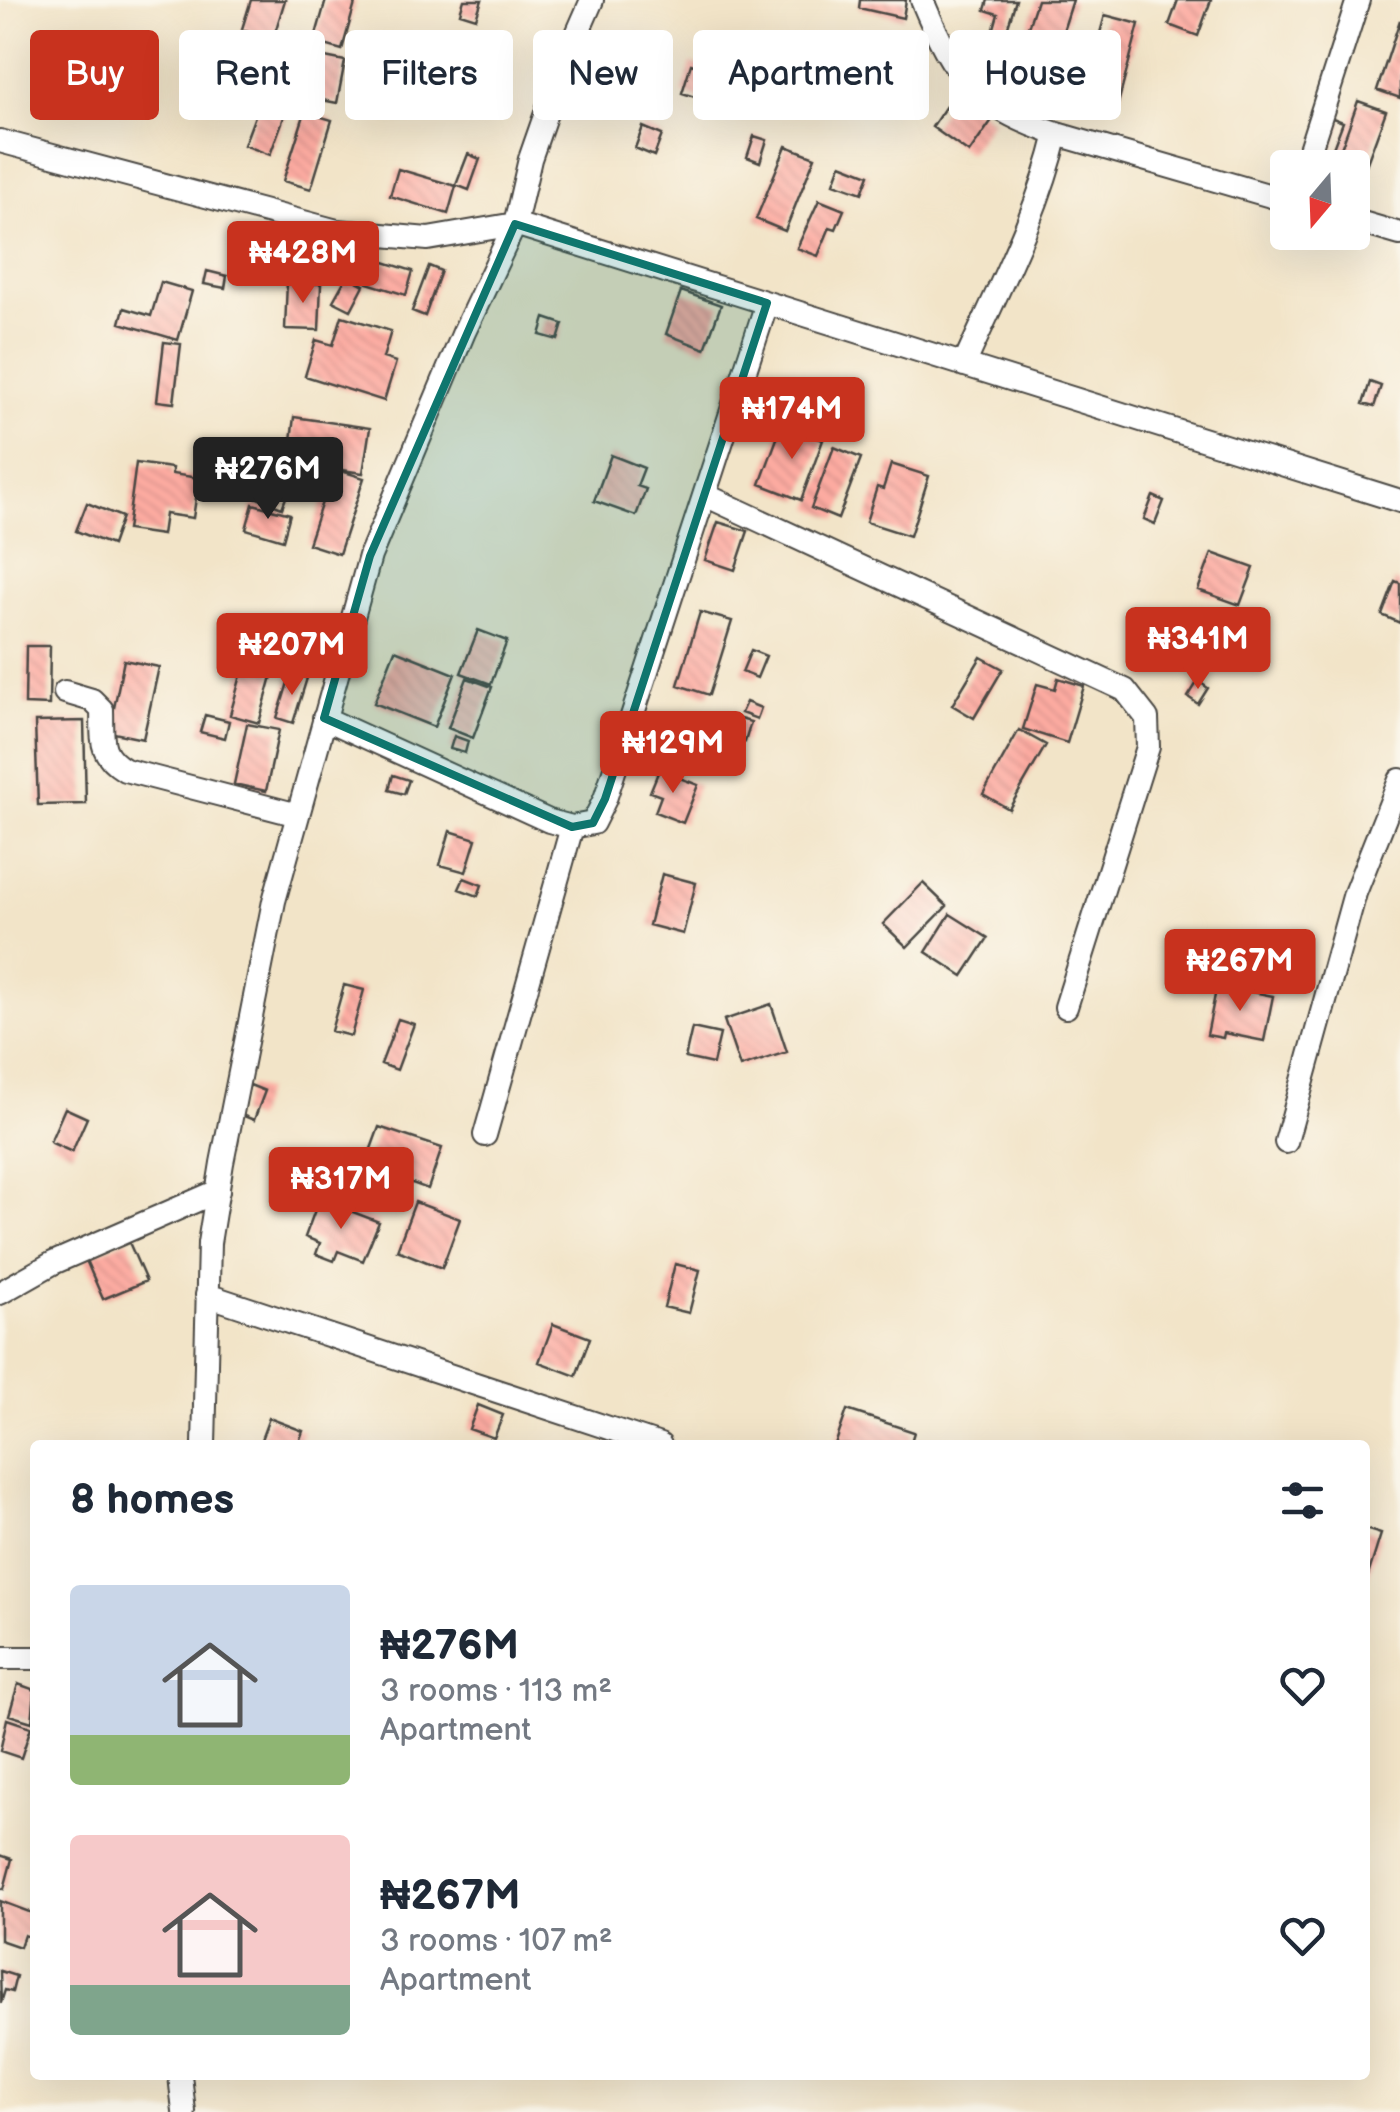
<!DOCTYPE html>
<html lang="en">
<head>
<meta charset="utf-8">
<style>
  body { margin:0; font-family:"Balsamiq Sans",sans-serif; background:#f2f2f3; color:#1f2937; height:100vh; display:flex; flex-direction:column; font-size:38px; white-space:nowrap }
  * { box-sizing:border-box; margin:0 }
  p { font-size:32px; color:#747a83 }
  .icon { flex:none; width:55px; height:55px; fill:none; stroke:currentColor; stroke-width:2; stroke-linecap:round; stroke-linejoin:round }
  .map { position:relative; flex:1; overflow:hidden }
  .side { position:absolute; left:30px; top:1440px; width:1340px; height:640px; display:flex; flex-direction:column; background:#fff; border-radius:10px; box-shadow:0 10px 40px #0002 }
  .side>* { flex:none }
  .banner { position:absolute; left:30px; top:30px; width:1340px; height:90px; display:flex; gap:20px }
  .needle { width:65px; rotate:199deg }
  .tools { position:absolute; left:1270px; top:150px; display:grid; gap:20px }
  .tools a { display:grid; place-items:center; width:100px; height:100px; border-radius:10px; background:#fff; box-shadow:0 10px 40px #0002; font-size:50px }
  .price { position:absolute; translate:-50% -85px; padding:0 22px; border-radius:10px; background:#c8321e; color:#fff; font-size:32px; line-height:65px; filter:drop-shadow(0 2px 5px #0008) }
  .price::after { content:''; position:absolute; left:50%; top:60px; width:30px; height:22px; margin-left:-15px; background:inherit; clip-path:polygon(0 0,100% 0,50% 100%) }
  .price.on { background:#222; color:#fff }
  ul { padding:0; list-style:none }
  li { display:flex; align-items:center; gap:30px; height:250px; padding:0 40px }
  li span { display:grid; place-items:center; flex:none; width:280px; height:200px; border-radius:10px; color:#555 }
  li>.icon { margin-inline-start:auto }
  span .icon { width:120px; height:120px; fill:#fffc; stroke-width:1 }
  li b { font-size:42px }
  h2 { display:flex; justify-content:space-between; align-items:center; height:120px; padding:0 40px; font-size:42px }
  .chip { padding:0 35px; border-radius:10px; background:#fff; box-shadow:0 10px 40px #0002; font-size:35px; line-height:90px }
  .chip.on { background:#c8321e; color:#fff }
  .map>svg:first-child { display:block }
  .building { fill:url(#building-back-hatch) }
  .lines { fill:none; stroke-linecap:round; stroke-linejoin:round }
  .minor-casing { stroke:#494743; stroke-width:26 }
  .minor { stroke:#fff; stroke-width:22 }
  .marked { fill:#0f766e; fill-opacity:0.2; stroke:#0f766e; stroke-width:8; stroke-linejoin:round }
</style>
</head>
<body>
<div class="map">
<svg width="1400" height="2112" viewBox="0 0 1400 2112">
  <defs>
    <pattern id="building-back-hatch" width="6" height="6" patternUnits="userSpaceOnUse" patternTransform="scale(2.5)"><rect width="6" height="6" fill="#fdaba1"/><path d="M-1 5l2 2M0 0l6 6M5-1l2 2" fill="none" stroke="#d9938b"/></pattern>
  </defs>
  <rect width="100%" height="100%" fill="#fbf7ec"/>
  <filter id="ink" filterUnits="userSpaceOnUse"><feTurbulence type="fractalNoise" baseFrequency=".01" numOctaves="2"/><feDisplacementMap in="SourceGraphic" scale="20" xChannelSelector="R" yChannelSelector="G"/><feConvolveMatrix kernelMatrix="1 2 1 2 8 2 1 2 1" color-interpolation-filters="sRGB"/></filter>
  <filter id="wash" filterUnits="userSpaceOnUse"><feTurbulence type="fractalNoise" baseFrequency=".0048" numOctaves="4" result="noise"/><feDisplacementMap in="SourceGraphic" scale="40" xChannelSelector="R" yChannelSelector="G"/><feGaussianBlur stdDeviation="2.25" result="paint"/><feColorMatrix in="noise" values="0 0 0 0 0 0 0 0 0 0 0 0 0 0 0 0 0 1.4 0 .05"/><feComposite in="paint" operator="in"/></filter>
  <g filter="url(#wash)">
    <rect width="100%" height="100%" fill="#f2e4c8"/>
    <g id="blocks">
      <!-- building -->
      <path class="building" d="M251,0h34l-12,39 -31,-10z
        M326,0h30l-14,50 -28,-8z
        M464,0h18l-6,18 -16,-5z
        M860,0h46l-3,18 -44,-10z
        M988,0h28l-18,59 -12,-3 12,-42 -13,-4z
        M1037,0h36l-24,75 -33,-11z
        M1178,0h33l-13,36 -29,-11z
        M1105,15l34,9 -21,80 -35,-9z
        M1400,20v78l-23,-8z
        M315,55l30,6 -8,42 -30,-6z
        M691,64l66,20 -9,31 -38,-10 1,-3 -29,-9z
        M264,92l26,9 -20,54 -26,-10z
        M954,94l38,26 -23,33 -37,-26z
        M1358,101l28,10 -26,71 -8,-3v-11h-18z
        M305,112l27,8 -21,69 -28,-8z
        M1330,117l13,5 -16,42 -12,-5z
        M643,127l19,8 -8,21 -19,-8z
        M754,136l13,4 -7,22 -13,-5z
        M786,146l29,11 -30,74 -29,-12z
        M468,154l12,5 -11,31 -13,-5z
        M841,164l28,11 -7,18 -28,-10z
        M398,169l58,17 -8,28 -58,-18z
        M819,200l25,10 -8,19 -6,-2 -12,29 -21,-8z
        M362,255l51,16 -7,24 -39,-12 3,-11 -13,-4z
        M429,266l12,5 -16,45 -13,-5z
        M207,271l20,5 -2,12 -21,-4z
        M347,276l17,9 -13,25 -18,-9z
        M161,282l31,9 -14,49 -58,-17 4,-15 27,8z
        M287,282l34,2 -2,46 -34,-1z
        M681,291l40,14 -16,44 -39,-15z
        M342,316l49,15 -8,27 13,4 -12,39 -79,-25 11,-36 17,5z
        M545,318l18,6 -5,16 -18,-5z
        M164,342l17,2 -7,59 -17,-2z
        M1370,382l11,4 -7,21 -11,-3z
        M294,417l76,11 -7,45 -28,-4 29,9 -25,76 -31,-10 25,-75 -45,-6z
        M782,425l41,15 -22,60 -41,-16z
        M834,447l27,11 -23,61 -27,-11z
        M611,455l33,13 -7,18 9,3 -10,27 -42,-15z
        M136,463l36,5v6l27,4 -6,40 -28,-4 -3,21 -35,-5z
        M891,464l38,12 -19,60 -44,-14 11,-35 6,2z
        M263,468l30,11 -11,29 -30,-12z
        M1153,496l11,5 -9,23 -11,-5z
        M87,503l35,14 -10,28 -36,-14z
        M253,504l37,10 -7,26 -37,-11z
        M718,522l30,9 -13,39 -30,-10z
        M1212,553l42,15 -14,37 -42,-15z
        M1395,581l5,2v40l-18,-8z
        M700,612l32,9 -23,74 -31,-10z
        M239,616l72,20 -9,30 -72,-21z
        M478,630l29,11 -16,43 -30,-11z
        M26,646h24l-1,59 -24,-1z
        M395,650l60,24 -21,53 -60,-24z
        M751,650l15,6 -9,22 -15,-6z
        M981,657l22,12 -29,49 -22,-13z
        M124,660l35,7 -16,72 -34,-7z
        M245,661l29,8 -15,54 -29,-8z
        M291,673l16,5 -14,45 -16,-5z
        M467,678l25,9 -19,51 -25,-10z
        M1058,678l26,8 -17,57 -44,-14 14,-45 18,5z
        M1198,681l10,7 -10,16 -10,-7z
        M746,702l15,6 -4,11 -16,-6z
        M205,715l24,6 -4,17 -25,-6z
        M740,719l11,3 -6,20 -11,-4z
        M84,721l2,83 -48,1 -3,-83z
        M247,724l32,6 -13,61 -32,-7z
        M1019,730l27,15 -37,64 -26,-15z
        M454,736l14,5 -3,12 -15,-4z
        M659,770l39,15 -15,38 -28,-11 6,-16 -11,-4z
        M393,775l16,5 -5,14 -15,-4z
        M450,831l26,8 -10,33 -26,-7z
        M662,874l34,9 -13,51 -34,-9z
        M464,878l18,7 -4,11 -19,-7z
        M923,883l24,23 -40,41 -24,-23z
        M950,914l38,24 -25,38 -37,-24z
        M344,985l20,5 -13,46 -20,-5z
        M1217,985l56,11 -9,45 -40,-8 -1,5 -16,-3z
        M771,1004l16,48 -47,15 -16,-47z
        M398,1019l16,5 -17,46 -16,-6z
        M692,1028l28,6 -7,30 -28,-6z
        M250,1085l15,6 -11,29 -15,-6z
        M65,1108l22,10 -15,34 -22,-10z
        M379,1127l63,21 -14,41 -24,-9 4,-10 -40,-13z
        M356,1153l15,7 -5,11 -15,-7z
        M319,1199l60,23 -16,39 -25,-10 -4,10 -18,-7 4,-11 -15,-6z
        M415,1202l45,17 -18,49 -45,-18z
        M128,1240l18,41 -43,18 -18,-41z
        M675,1264l25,6 -11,43 -25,-6z
        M553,1324l37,14 -14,38 -37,-14z
        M478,1405l25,10 -9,23 -25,-9z
        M847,1410l67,22 -4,13h-75z
        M269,1418l34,13 -5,14h-39z
        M1365,1529l16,5 -15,48h-1z
        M18,1684l17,6 -3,32 -23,-7z
        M7,1719l24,8 -10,31 -21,-7z
        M0,1855l12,4 -8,30 -4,-1z
        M0,1901l35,13 -2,24 -9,-3 -4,12 -20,-7z
        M0,1971l16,5 -4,16 -7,-2 -4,13z"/>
    </g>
  </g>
  <g filter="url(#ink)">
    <use href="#blocks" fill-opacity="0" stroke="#494743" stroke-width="2.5"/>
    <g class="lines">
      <!-- minor casing -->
      <g class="minor-casing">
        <path id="minor" d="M922,0c32,77 54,107 135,134
          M0,141l337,90 91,8 87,-15 885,277
          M1304,168l54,-168
          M1352,220l48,14
          M964,365c34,-76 74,-151 93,-231l231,67
          M705,495l420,195 22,28 1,29 -82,260
          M65,692l27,8 10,10c1,29 -4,44 23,60l173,45
          M324,718l225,103 23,6 21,-4 12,-24 162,-496
          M485,1135l87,-308
          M1286,1142l69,-249 45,-113
          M0,1293l53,-30 165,-72
          M207,1295l453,150
          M204,1445l5,-202 13,-80 52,-262 24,-86 72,-259 94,-224 51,-108 15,-65 30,-86 32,-73
          M0,1658h35
          M180,2075l4,37"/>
      </g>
      <!-- minor -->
      <use href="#minor" class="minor"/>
    </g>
  </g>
  <!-- marked area -->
  <path class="marked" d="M515,224l252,79 -162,496 -12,24 -21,4 -248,-109 46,-162z"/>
</svg>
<div class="tools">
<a><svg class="needle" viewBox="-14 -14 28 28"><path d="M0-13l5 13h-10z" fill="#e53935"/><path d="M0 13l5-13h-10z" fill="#747a83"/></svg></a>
</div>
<b class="price" style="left:303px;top:306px">₦428M</b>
<b class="price" style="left:792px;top:462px">₦174M</b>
<b class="price on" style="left:268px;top:522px">₦276M</b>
<b class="price" style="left:1198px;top:692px">₦341M</b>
<b class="price" style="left:292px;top:698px">₦207M</b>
<b class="price" style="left:673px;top:796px">₦129M</b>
<b class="price" style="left:1240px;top:1014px">₦267M</b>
<b class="price" style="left:341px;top:1232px">₦317M</b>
<div class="banner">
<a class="chip on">Buy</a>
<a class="chip">Rent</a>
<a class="chip">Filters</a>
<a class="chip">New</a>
<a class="chip">Apartment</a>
<a class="chip">House</a>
</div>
<section class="side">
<h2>8 homes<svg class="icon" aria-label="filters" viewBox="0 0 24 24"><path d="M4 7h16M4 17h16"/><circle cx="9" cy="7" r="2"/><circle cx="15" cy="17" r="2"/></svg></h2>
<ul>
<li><span style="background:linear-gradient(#c9d6e8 75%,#8fb573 0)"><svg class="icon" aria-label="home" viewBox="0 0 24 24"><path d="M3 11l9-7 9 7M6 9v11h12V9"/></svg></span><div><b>₦276M</b><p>3 rooms · 113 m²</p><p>Apartment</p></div><svg class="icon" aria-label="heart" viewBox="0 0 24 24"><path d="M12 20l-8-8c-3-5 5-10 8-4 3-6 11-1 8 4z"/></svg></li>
<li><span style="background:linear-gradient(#f6c9c9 75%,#7fa58c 0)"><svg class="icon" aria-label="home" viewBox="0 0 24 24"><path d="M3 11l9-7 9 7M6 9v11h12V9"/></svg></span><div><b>₦267M</b><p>3 rooms · 107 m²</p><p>Apartment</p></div><svg class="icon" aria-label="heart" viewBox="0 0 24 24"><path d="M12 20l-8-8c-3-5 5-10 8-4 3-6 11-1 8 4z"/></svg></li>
</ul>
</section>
</div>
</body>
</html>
